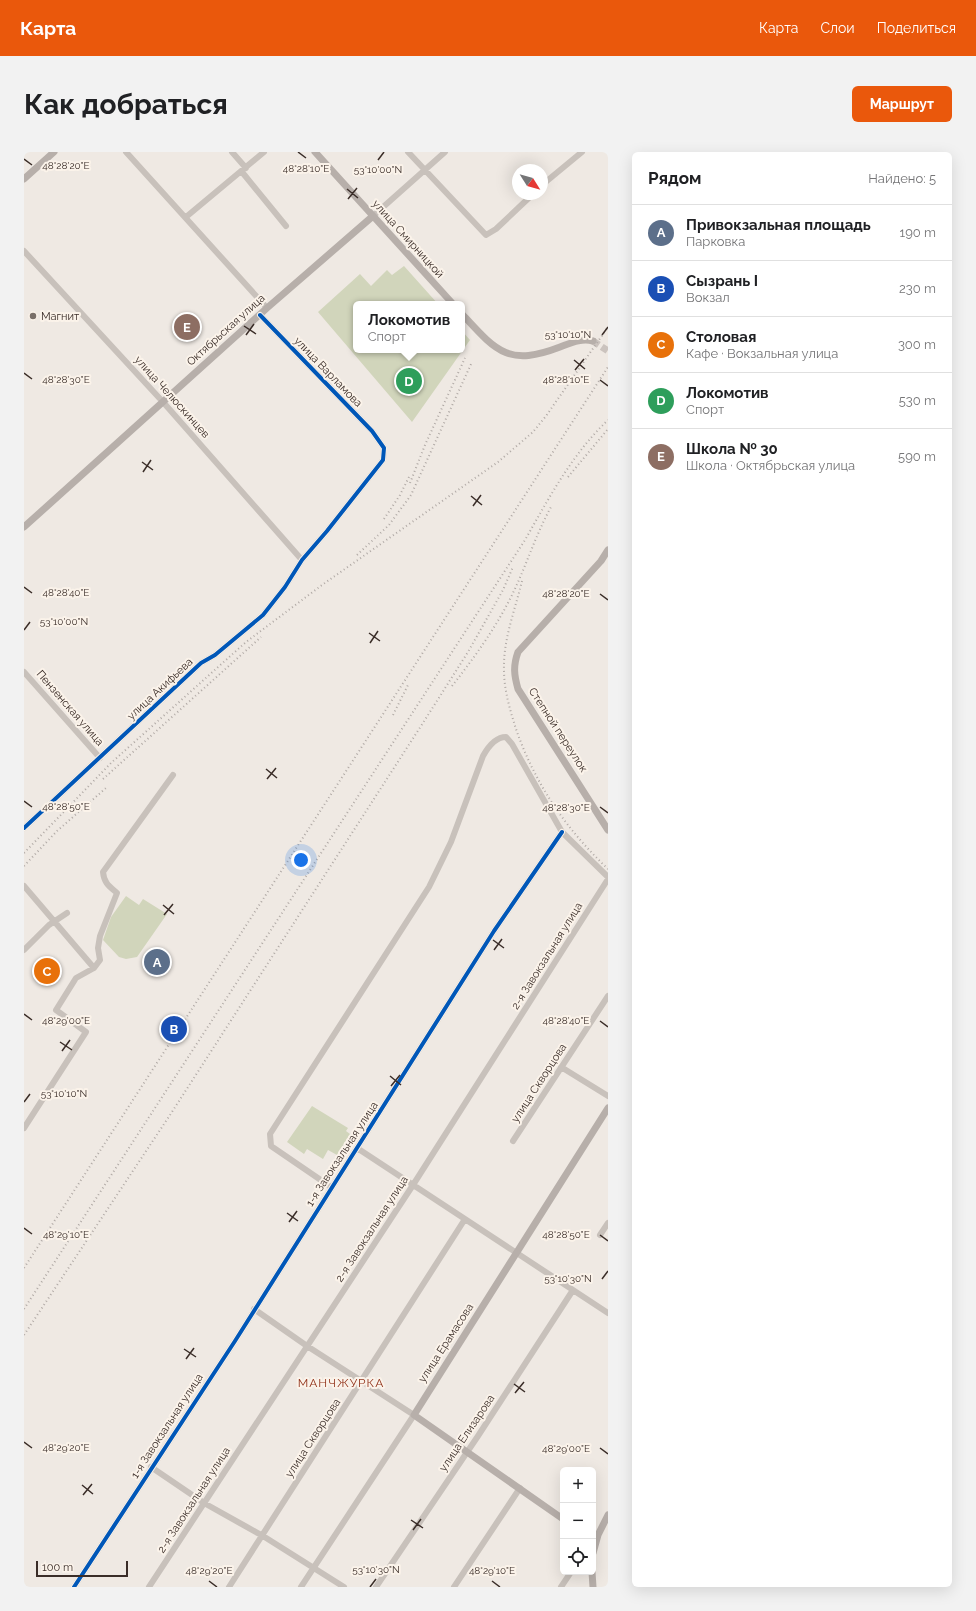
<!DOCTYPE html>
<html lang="ru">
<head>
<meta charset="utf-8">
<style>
	:root { --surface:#fff; --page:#f2f2f2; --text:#202124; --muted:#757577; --line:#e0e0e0; --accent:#ea580c }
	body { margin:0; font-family:Raleway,sans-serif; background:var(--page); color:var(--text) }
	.controls { position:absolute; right:12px; bottom:12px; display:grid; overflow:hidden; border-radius:6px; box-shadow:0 4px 16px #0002 }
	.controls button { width:36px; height:36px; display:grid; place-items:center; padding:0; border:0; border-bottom:1px solid var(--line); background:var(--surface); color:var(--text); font:20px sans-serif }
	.compass { position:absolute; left:488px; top:12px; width:36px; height:36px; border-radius:50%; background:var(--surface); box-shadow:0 4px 16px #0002; rotate:127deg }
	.scale { position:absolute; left:12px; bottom:10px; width:92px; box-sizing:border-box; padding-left:4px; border:2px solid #3a2d28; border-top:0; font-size:11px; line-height:14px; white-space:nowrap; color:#3a2d28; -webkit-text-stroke:3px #fbf3ea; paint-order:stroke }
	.you { position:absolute; left:277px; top:708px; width:14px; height:14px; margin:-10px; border:3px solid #fff; border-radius:50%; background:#1a73e8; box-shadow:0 0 0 6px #1a73e833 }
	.badge { display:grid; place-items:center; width:26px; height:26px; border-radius:50%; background:var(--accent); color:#fff; font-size:13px; font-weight:700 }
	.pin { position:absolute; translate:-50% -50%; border:2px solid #fff; box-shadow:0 1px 4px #0006 }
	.popup { position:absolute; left:329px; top:149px; width:112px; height:52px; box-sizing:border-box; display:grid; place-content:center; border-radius:6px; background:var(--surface); filter:drop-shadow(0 1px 3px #0005); font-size:13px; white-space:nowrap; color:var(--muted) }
	.popup b { font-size:15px; color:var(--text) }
	.popup::after { content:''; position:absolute; left:50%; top:100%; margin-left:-8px; border:8px solid transparent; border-top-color:var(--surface) }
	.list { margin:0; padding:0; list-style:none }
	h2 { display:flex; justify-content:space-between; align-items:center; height:52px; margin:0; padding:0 16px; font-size:17px }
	h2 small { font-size:13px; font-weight:400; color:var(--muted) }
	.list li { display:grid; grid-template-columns:26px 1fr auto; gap:12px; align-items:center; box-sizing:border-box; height:56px; padding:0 16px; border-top:1px solid var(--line) }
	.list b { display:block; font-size:15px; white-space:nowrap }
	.list p { margin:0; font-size:13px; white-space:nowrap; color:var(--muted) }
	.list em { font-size:13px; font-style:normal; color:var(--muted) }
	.icon { flex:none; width:22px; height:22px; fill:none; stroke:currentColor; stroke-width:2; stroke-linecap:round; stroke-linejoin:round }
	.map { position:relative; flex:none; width:584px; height:1435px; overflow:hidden; border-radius:6px }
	header { display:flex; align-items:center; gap:24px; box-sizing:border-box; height:56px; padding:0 20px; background:var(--accent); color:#fff }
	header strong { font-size:19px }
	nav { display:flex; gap:22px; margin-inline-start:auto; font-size:14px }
	.intro { display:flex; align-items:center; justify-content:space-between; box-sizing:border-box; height:96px; padding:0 24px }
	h1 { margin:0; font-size:28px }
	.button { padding:10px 18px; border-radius:6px; background:var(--accent); color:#fff; font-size:14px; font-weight:700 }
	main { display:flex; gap:24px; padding:0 24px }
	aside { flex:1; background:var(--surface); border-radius:6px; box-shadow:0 4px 16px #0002 }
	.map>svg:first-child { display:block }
	.green { fill:#d1d5bb }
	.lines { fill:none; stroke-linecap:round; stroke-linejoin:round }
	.major-tunnel { stroke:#cbc3be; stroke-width:7; stroke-dasharray:7 3.5; stroke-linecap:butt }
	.minor { stroke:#c8c1bb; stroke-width:6 }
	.major { stroke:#b7afaa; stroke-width:7 }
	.rail { stroke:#b0a9a5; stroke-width:2; stroke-dasharray:1 3; stroke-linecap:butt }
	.cycleway-casing { stroke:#fbf3ea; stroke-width:6 }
	.cycleway { stroke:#0057b8; stroke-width:4 }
	.ticks { fill:none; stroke:#3a2d28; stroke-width:1.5 }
	.poi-dot { fill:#796f69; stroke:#fbf3ea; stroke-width:1.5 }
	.labels { text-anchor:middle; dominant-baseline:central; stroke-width:4; stroke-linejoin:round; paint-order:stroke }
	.street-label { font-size:11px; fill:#3a2d28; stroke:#fbf3ea }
	.poi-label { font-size:11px; fill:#3a2d28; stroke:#fbf3ea; text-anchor:start }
	.neighbourhood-label { font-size:12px; letter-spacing:1px; fill:#913219; stroke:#fbf3ea }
	.ticks-label { font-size:10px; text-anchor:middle; fill:#3a2d28; stroke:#fbf3ea; stroke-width:4; stroke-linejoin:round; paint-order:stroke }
</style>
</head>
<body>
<header>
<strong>Карта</strong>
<nav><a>Карта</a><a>Слои</a><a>Поделиться</a></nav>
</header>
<div class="intro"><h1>Как добраться</h1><a class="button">Маршрут</a></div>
<main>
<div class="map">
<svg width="584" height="1435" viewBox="0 0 584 1435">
	<rect width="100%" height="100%" fill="#efe9e3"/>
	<path class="green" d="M380 114 414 152H332V198H438V179L446 188 388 270 294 160 336 122 347 134 363 118 368 123Z
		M102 744 115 753 119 747 143 762 113 805 102 807 95 805 79 788 87 765Z
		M288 954 324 976 322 979 326 982 313 1003 304 998 299 1007 283 997 280 1002 263 990Z"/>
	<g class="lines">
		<path class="major-tunnel" d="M569 189 584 199"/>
		<path class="minor" d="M102 0 243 156
			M208 0 222 16
			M384 0 462 83 472 77 509 42
			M218 20 262 74
			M518 33 558 0
			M349 64 421 0
			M162 65 240 0
			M0 99 139 250 278 408
			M0 520 76 606
			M0 676 177 511 191 503 239 463 261 435 278 408 303 379 359 308 360 296 348 279 236 163
			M0 734 70 816
			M0 798 25 773 43 761
			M537 915 584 944
			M0 976 62 880 32 858 52 826 70 816 76 808 74 796 76 784 93 741C85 734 80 731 79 720L149 623
			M489 989 584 844
			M333 996 584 1161
			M307 1035 247 994 246 982 405 735 427 690 459 604C464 595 471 585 482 585L488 592 538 680 584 725
			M576 1083 584 1071
			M230 1157 283 1194 390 1263 277 1435
			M127 1315 180 1351 239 1384 320 1435
			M50 1435 211 1189 470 779 538 680
			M125 1435 389 1033 584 727
			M205 1435 441 1067
			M352 1435 454 1284 549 1138
			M430 1435 496 1336
			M537 1435 547 1420"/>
		<path class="major" d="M291 0 429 152
			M0 27 30 0
			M438 162C472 199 484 215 536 195 547 191 557 186 569 189
			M0 375 243 156 349 64
			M584 398 577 409 494 500C489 514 490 523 494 537L584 678
			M539 1367 390 1263 584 956
			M569 1401 574 1383 584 1363
			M568 1420 569 1435"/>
		<path class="rail" d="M544 325 584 277
			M386 331 401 293 441 206
			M360 367 376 343 386 323
			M333 403 365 373 387 343 448 210
			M498 429C491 458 479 488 480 518 480 538 486 558 492 577 511 632 542 677 584 717
			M428 534C450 506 471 477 487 445 502 415 511 384 527 355
			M369 563 384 533
			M79 627 237 485
			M0 701 87 611 222 490 298 433 474 310 509 280 522 264 584 175
			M0 714 33 679 82 636
			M0 1116 584 215
			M0 1157 501 388C525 346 548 302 584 268
			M0 1183 146 963 397 574 444 500 479 438 489 415"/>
		<defs>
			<path id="cycleway" d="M0 676 177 511 191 503 239 463 261 435 278 408 303 379 359 308 360 296 348 279 236 163
				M50 1435 211 1189 470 779 538 680"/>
		</defs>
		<use href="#cycleway" class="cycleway-casing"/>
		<use href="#cycleway" class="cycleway"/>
	</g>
	<path class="ticks" d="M274 0 282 6M0 7 8 13M354 8 360 0M323 37 334 46M324 47 333 36M220 174 232 182M222 183 230 172M578 183 584 175M550 208 561 217M551 218 560 207M0 221 8 227M576 228 584 234M118 310 129 318M119 320 127 308M447 344 458 353M449 354 457 343M0 435 8 441M576 442 584 448M0 478 6 470M345 481 356 489M346 491 354 479M242 617 253 626M243 627 252 616M0 649 8 655M576 655 584 661M139 753 150 762M140 763 149 752M469 788 480 796M470 798 478 787M0 862 8 868M576 869 584 875M36 890 48 898M38 899 46 888M366 924 377 933M367 934 376 923M0 950 6 942M263 1061 274 1069M265 1070 273 1059M0 1076 8 1082M576 1083 584 1089M578 1127 584 1119M160 1197 172 1205M162 1207 170 1196M490 1232 501 1240M491 1241 500 1230M0 1290 8 1296M576 1296 584 1302M58 1333 69 1342M59 1343 68 1332M387 1368 399 1376M389 1378 397 1367M185 1429 193 1435M468 1429 476 1435M346 1435 352 1427"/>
	<circle class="poi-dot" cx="9" cy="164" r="4"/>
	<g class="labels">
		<g class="street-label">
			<text transform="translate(384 87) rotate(48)">улица Смирницкой</text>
			<text transform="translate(202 178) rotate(-42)">Октябрьская улица</text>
			<text transform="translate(304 220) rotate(46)">улица Варламова</text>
			<text transform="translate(148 245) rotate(48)">улица Челюскинцев</text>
			<text transform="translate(136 537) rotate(-43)">улица Акифьева</text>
			<text transform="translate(46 556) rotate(49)">Пензенская улица</text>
			<text transform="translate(534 578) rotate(57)">Степной переулок</text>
			<text transform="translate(523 804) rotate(-58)">2-я Завокзальная улица</text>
			<text transform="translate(515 931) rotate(-57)">улица Скворцова</text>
			<text transform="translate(318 1002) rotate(-57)">1-я Завокзальная улица</text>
			<text transform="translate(348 1077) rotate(-57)">2-я Завокзальная улица</text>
			<text transform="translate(422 1191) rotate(-57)">улица Ерамасова</text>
			<text transform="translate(143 1274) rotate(-57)">1-я Завокзальная улица</text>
			<text transform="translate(443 1281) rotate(-56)">улица Елизарова</text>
			<text transform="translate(289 1286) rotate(-57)">улица Скворцова</text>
			<text transform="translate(170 1348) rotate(-57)">2-я Завокзальная улица</text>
		</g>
		<g class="poi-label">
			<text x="17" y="164">Магнит</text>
		</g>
		<g class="neighbourhood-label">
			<text x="317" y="1231">МАНЧЖУРКА</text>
		</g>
	</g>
	<g class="ticks-label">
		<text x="42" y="17">48°28'20"E</text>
		<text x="282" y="20">48°28'10"E</text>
		<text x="354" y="21">53°10'00"N</text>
		<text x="544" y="186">53°10'10"N</text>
		<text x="42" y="231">48°28'30"E</text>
		<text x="542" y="231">48°28'10"E</text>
		<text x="42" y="444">48°28'40"E</text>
		<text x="542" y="445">48°28'20"E</text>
		<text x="40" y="473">53°10'00"N</text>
		<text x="42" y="658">48°28'50"E</text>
		<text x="542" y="659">48°28'30"E</text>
		<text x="42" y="872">48°29'00"E</text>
		<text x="542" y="872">48°28'40"E</text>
		<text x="40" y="945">53°10'10"N</text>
		<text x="42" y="1086">48°29'10"E</text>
		<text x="542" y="1086">48°28'50"E</text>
		<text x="544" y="1130">53°10'30"N</text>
		<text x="42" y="1299">48°29'20"E</text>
		<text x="542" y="1300">48°29'00"E</text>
		<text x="352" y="1421">53°10'30"N</text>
		<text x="185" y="1422">48°29'20"E</text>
		<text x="468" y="1422">48°29'10"E</text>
	</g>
</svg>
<div class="controls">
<button>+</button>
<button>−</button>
<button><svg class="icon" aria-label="locate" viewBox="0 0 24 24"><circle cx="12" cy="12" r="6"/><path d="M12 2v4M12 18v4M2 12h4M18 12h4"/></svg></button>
</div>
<svg class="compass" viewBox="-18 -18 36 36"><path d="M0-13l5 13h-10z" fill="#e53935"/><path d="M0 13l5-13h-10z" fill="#757577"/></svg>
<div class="scale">100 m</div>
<div class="you"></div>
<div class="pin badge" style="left:133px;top:810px;background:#5c6f8a">A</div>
<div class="pin badge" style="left:150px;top:877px;background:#1a4fb4">B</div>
<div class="pin badge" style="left:23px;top:819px;background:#e8710a">C</div>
<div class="pin badge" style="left:385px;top:229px;background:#2e9e5b">D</div>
<div class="popup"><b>Локомотив</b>Спорт</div>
<div class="pin badge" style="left:163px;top:175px;background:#8d6e63">E</div>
</div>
<aside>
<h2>Рядом<small>Найдено: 5</small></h2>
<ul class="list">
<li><span class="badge" style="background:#5c6f8a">A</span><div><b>Привокзальная площадь</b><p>Парковка</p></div><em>190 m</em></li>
<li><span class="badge" style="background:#1a4fb4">B</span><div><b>Сызрань I</b><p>Вокзал</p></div><em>230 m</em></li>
<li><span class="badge" style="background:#e8710a">C</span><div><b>Столовая</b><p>Кафе · Вокзальная улица</p></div><em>300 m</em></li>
<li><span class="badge" style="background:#2e9e5b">D</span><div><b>Локомотив</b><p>Спорт</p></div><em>530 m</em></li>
<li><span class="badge" style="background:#8d6e63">E</span><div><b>Школа № 30</b><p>Школа · Октябрьская улица</p></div><em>590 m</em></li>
</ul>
</aside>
</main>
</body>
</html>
